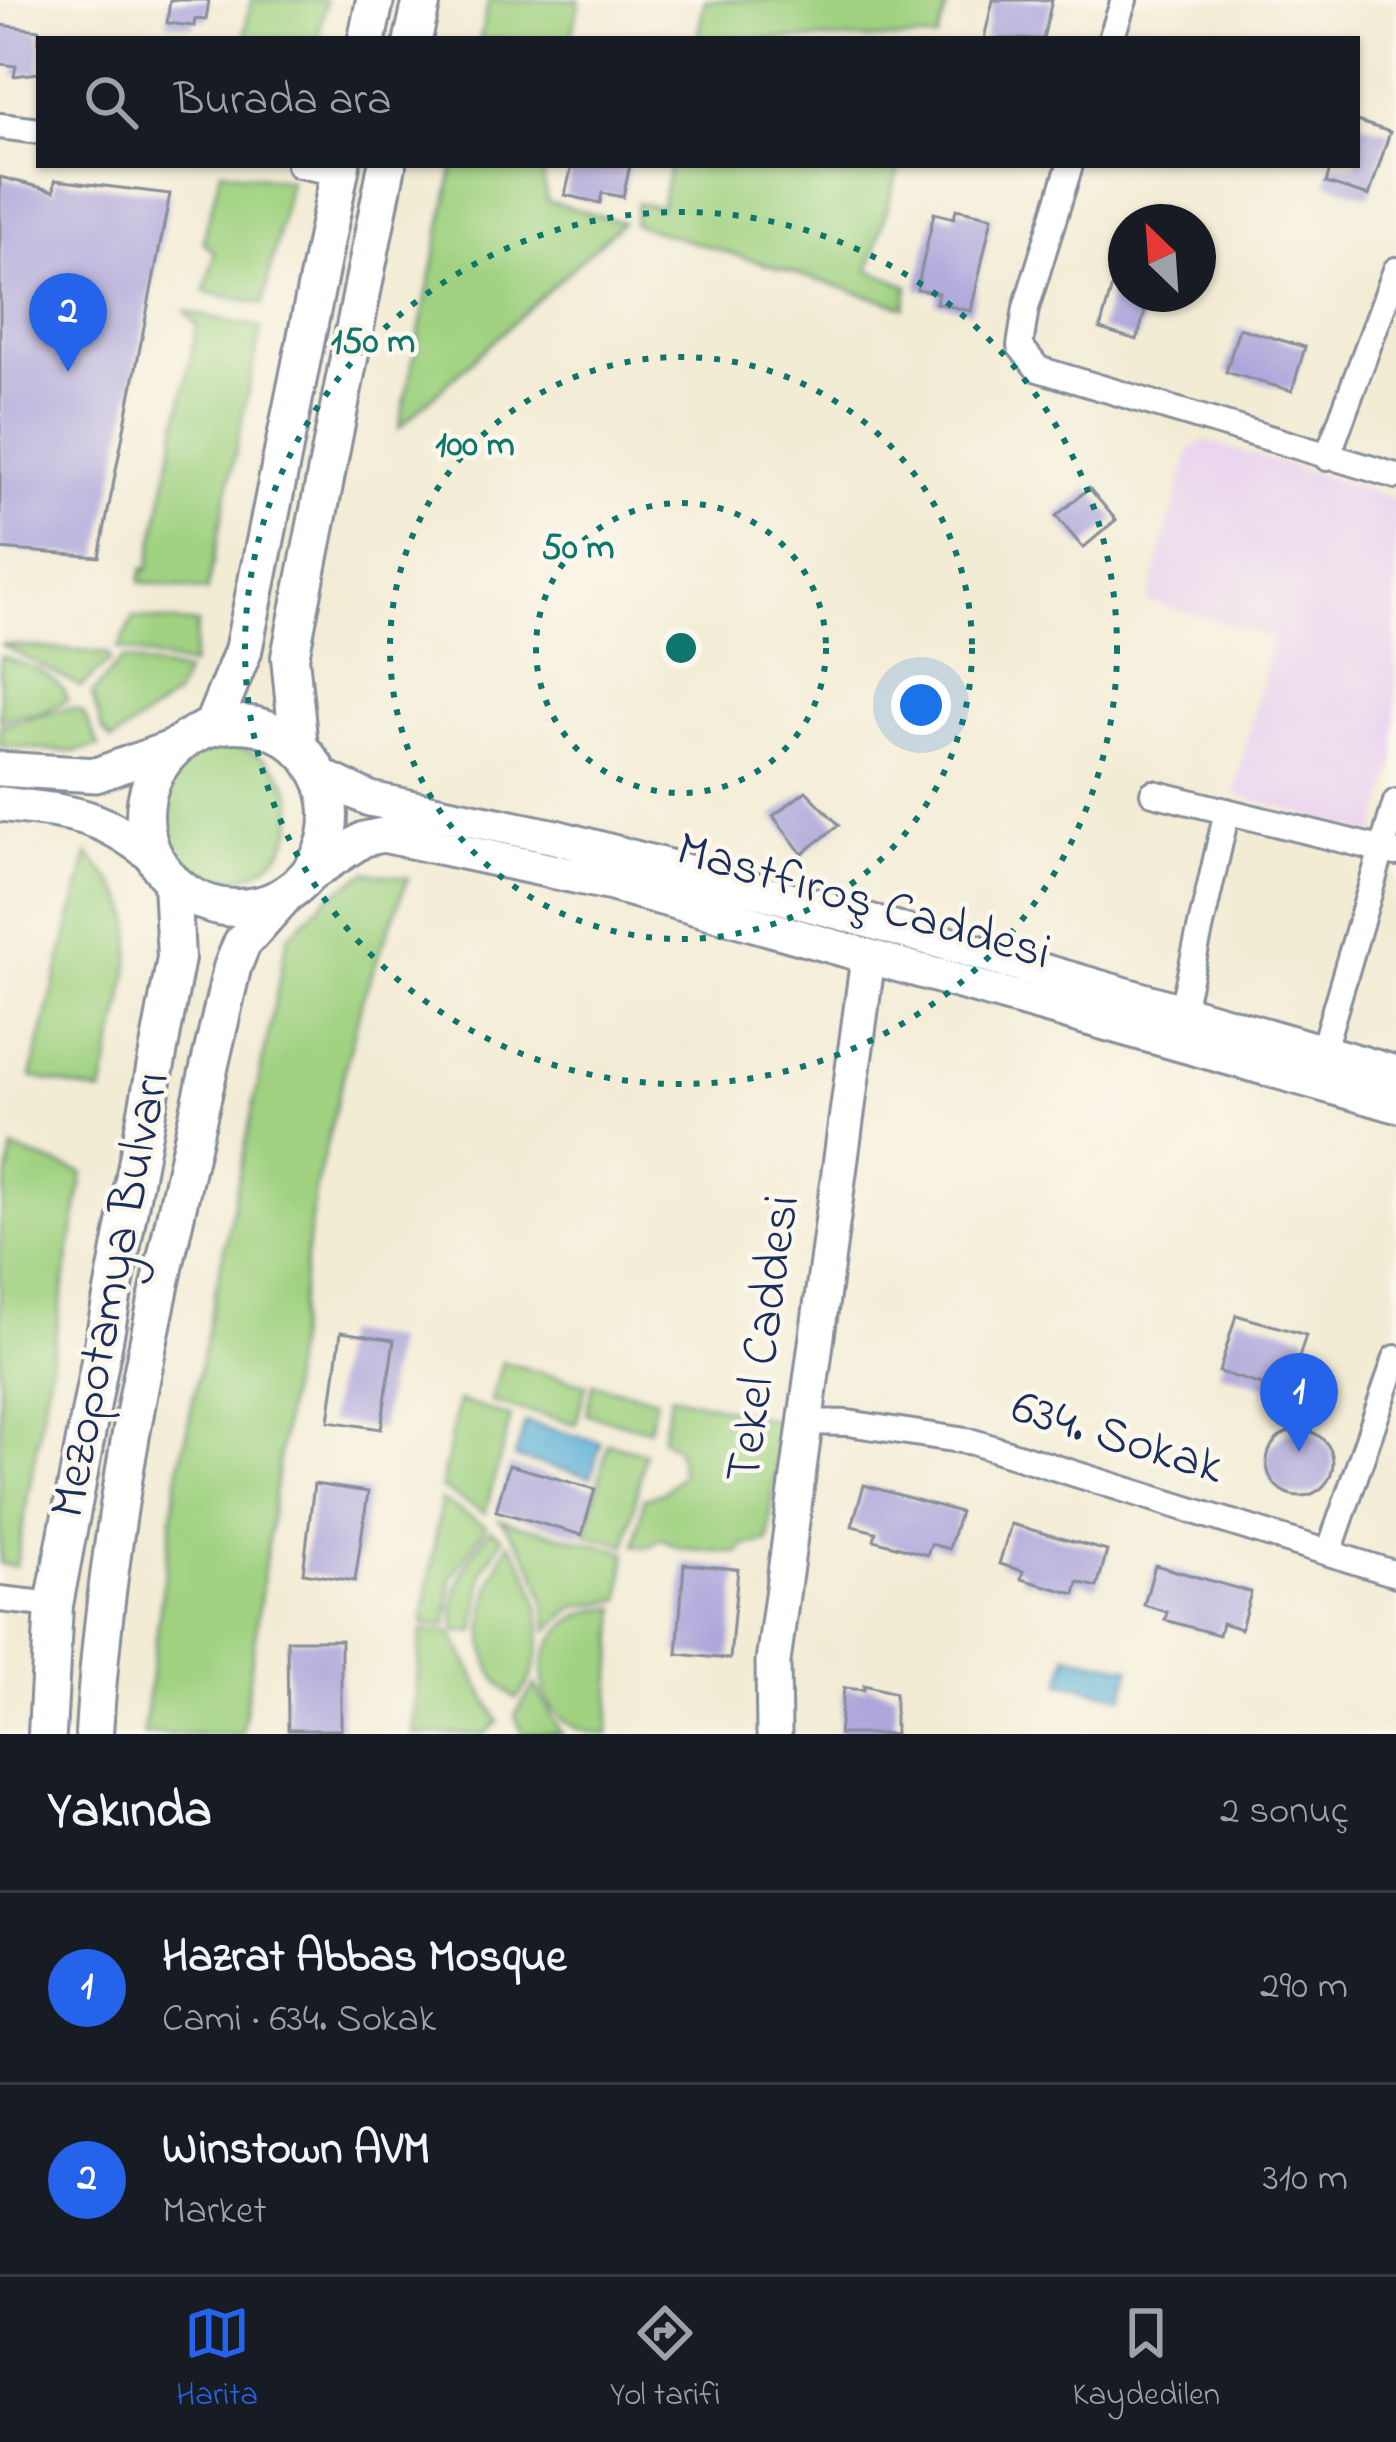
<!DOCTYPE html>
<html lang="tr">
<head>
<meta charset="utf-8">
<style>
	:root { --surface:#171b24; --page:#20242c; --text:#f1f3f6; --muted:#9ea1a6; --line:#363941; --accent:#2563eb }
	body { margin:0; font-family:"Indie Flower",sans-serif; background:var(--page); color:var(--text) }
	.compass { position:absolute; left:1108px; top:204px; width:108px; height:108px; border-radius:50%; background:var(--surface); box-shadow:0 3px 9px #0004; rotate:335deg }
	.you { position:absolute; left:921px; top:705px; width:42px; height:42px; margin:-30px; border:9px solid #fff; border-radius:50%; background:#1a73e8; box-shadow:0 0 0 18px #1a73e833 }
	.badge { display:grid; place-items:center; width:78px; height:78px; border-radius:50%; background:var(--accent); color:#fff; font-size:39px; font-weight:700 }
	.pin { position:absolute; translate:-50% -99px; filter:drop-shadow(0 3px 6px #0008) }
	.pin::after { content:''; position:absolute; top:63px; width:42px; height:36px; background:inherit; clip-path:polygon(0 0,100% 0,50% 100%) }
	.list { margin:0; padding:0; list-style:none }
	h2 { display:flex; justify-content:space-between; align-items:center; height:156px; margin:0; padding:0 48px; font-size:51px }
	h2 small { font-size:39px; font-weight:400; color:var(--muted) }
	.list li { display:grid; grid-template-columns:78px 1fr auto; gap:36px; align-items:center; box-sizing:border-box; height:192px; padding:0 48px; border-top:3px solid var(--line) }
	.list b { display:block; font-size:45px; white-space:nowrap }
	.list p { margin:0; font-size:39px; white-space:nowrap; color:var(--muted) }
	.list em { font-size:39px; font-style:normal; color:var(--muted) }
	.icon { flex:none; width:66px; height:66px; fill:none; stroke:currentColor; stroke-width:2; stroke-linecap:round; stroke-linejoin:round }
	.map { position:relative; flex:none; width:1396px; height:1734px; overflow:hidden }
	.search { position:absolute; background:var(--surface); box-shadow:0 3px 9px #0004; left:36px; right:36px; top:36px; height:132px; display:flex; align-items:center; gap:30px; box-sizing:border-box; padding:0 42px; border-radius:0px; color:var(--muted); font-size:45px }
	.sheet { height:540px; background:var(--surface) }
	nav { display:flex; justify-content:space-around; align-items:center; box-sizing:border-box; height:168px; border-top:3px solid var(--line); background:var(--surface); font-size:33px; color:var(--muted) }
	nav a { display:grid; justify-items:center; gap:6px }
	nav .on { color:var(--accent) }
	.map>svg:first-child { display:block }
	.built { fill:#e8d2ee }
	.green { fill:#a0d281; stroke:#5e8070; stroke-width:3 }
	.water { fill:#5bb1d7; stroke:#3b709a; stroke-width:3 }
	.building { fill:#ada6da }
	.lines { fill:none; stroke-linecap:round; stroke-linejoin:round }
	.street-casing { stroke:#878e9a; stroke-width:30 }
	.secondary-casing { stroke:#878e9a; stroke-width:39 }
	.primary-casing { stroke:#878e9a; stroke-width:42 }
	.street { stroke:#fff; stroke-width:24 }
	.secondary { stroke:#fff; stroke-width:33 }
	.primary { stroke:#fff; stroke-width:36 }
	.ring { fill:none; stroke:#0f766e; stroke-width:6; stroke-dasharray:6 12 }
	.labels { text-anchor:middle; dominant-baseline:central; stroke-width:9; stroke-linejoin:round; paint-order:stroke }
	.street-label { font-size:51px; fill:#1b2f5e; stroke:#fbf7ec }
	.centre { fill:#0f766e; stroke:#fbf7ec; stroke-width:6 }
	.ring-label { font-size:36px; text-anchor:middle; font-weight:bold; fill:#0f766e; stroke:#fbf7ec; stroke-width:9; stroke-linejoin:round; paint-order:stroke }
</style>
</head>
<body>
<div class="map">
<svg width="1396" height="1734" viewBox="0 0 1396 1734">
	<rect width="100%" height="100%" fill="#fbf7ec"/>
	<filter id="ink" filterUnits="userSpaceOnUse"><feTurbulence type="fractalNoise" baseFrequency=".00833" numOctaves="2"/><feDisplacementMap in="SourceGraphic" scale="24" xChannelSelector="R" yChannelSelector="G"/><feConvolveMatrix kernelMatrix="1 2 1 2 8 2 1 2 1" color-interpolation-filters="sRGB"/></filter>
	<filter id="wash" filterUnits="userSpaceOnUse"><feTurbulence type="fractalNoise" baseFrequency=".004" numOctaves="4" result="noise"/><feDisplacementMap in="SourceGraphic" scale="48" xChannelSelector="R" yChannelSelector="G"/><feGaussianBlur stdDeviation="2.7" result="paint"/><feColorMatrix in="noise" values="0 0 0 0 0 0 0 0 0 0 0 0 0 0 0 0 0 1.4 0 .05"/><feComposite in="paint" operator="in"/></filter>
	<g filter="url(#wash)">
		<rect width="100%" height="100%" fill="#f3ecd5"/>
		<path class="built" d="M1204 440 1396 499V758L1375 835 1234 794 1272 638 1148 601 1190 450Z"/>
		<path class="green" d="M251 0H326L318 39H244Z
			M489 0H580L571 39H480Z
			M705 0H949L937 39H697Z
			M454 165H541L547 201 622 222 399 428Z
			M670 165H900L869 270 908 286 905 307 634 224 637 203 661 207Z
			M221 170 290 181 263 304 205 292 215 253 203 241Z
			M186 312 261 328 207 591 140 582 143 568 148 570 197 326Z
			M134 617 198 624 191 666 118 649Z
			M0 644 108 654 110 661 81 687Z
			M0 656C23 664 62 675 67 700L47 711 0 719Z
			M122 659 185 673 175 696 112 741 102 730 92 694Z
			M71 708 83 712 99 746 73 752 0 746V725Z
			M163 813a65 65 0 1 1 130 0a65 65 0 1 1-130 0Z
			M88 854C103 872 126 892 130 916 137 963 111 1045 102 1093L31 1077Z
			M367 872 408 878 362 1000 315 1191 242 1734H143L178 1474 288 937 328 897Z
			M13 1149 83 1173 16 1566 0 1564V1219Z
			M502 1362 586 1384 576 1424 491 1402Z
			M593 1384 656 1398 649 1429 586 1414Z
			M671 1395 781 1422 768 1542 742 1546 740 1553 680 1548 662 1539 647 1547 635 1545 644 1498 663 1493 682 1474 677 1449 662 1438Z
			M458 1401 511 1417 485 1513 441 1488Z
			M608 1443 645 1453 626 1545 586 1534Z
			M441 1500 486 1526 451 1578 447 1626 423 1625Z
			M500 1520 626 1552 621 1600 576 1607 548 1630C546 1584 530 1554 500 1520Z
			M491 1529 503 1538 483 1570 475 1632 456 1631C447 1592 468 1557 491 1529Z
			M509 1543C543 1582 555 1658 516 1699 465 1663 484 1588 509 1543Z
			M617 1608 608 1734C515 1734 525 1607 617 1608Z
			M421 1631 452 1633 498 1722 485 1734H413Z
			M535 1685 562 1734H523L515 1715Z"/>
		<path class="water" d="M525 1422 601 1442 591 1477 515 1458Z
			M1067 1655 1130 1668 1124 1696 1061 1683Z"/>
		<g id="blocks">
			<path class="building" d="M170 0H209L206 20 195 19 194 26 167 23Z
				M993 0H1052L1043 39H984Z
				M0 25 39 30V73L14 76 16 66 0 64Z
				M1357 121 1390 132 1369 196 1326 183 1331 165H1357Z
				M572 165H630L623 197 602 193 600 203 565 195Z
				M0 177 54 191 55 180 170 194 99 557 0 549Z
				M956 209 992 217 971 311 936 303 938 293 917 289 934 213 954 218Z
				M1121 254H1126V294H1150L1137 340 1100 329Z
				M1239 328 1305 347 1292 391 1226 372Z
				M1089 488 1116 520 1083 548 1056 516Z
				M806 791 839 825 802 854 773 816Z
				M1236 1315 1306 1335 1288 1393 1219 1372Z
				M341 1332 394 1340 381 1429 329 1421Z
				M1267 1463a33 33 0 1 1 66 0a33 33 0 1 1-66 0Z
				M509 1465 595 1489 582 1535 496 1511Z
				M314 1484 368 1492 355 1581 303 1573Z
				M864 1485 960 1512 949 1549 931 1544 927 1555 874 1540 876 1532 852 1526Z
				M1011 1524 1107 1551 1097 1587 1078 1582 1075 1594 1021 1579 1023 1571 999 1564Z
				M684 1564 738 1569 730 1659 677 1654Z
				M1155 1565 1251 1592 1241 1629 1222 1623 1219 1635 1165 1620 1167 1612 1144 1605Z
				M287 1640H341V1730H288Z
				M864 1685 895 1693V1734H839L844 1688 864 1690Z"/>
		</g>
	</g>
	<g filter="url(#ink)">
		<use href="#blocks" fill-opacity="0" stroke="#878e9a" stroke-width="3"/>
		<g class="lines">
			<defs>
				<path id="street" d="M1111 39 1124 0
					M0 126 39 131
					M299 165 340 173
					M1070 165 1026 308 1020 346 1038 369 1396 476
					M1327 458 1396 270
					M1153 793 1396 853
					M1181 1014 1227 811
					M1322 1053 1396 802
					M805 1422 848 1423 973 1442 1396 1574
					M1329 1552 1396 1358
					M0 1599 54 1605"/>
				<path id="secondary" d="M0 769 96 775 176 746
					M321 776 370 799 556 837 842 913 1396 1073
					M0 804C69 812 98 812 154 857
					M308 876 364 839 383 835 612 884 1396 1105
					M774 1734 773 1662 868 958"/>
				<path id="primary" d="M367 39 375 0
					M413 39 422 0
					M145 816a92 92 0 1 1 184 0a92 92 0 1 1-184 0Z
					M212 727 243 651 341 165
					M299 748 290 657 387 165
					M47 1734 54 1605 176 958 172 882
					M94 1734C109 1475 175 1220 232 968L242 943 285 895"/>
			</defs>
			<use href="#street" class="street-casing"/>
			<use href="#secondary" class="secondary-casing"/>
			<use href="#primary" class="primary-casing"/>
			<use href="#street" class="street"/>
			<use href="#secondary" class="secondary"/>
			<use href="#primary" class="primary"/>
		</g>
	</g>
	<g class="ring">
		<circle cx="681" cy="648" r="145"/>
		<circle cx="681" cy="648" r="291"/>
		<circle cx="681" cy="648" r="436"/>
	</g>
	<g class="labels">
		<g class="street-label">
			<text transform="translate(863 903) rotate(16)">Mastfıroş Caddesi</text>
			<text transform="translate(112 1295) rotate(-79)">Mezopotamya Bulvarı</text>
			<text transform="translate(765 1339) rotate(-82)">Tekel Caddesi</text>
			<text transform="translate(1117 1439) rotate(17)">634. Sokak</text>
		</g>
	</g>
	<circle cx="681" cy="648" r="18" class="centre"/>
	<g class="ring-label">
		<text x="373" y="352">150 m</text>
		<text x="475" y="455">100 m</text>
		<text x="578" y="558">50 m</text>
	</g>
</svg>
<svg class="compass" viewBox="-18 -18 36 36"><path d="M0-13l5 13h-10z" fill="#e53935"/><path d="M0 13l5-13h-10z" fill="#9ea1a6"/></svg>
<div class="you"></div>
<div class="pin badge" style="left:1299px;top:1452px">1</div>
<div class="pin badge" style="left:68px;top:372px">2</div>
<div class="search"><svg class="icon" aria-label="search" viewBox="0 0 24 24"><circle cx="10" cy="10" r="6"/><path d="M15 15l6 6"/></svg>Burada ara</div>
</div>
<section class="sheet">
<h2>Yakında<small>2 sonuç</small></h2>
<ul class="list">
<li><span class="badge">1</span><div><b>Hazrat Abbas Mosque</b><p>Cami · 634. Sokak</p></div><em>290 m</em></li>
<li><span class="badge">2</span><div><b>Winstown AVM</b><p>Market</p></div><em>310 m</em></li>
</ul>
</section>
<nav>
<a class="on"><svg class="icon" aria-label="map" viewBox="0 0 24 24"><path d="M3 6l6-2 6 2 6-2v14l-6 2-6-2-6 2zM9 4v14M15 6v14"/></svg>Harita</a>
<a><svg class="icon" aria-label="directions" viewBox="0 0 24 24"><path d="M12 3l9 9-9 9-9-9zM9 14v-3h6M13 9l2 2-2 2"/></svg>Yol tarifi</a>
<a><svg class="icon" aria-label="saved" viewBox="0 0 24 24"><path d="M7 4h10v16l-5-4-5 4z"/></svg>Kaydedilen</a>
</nav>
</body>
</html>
